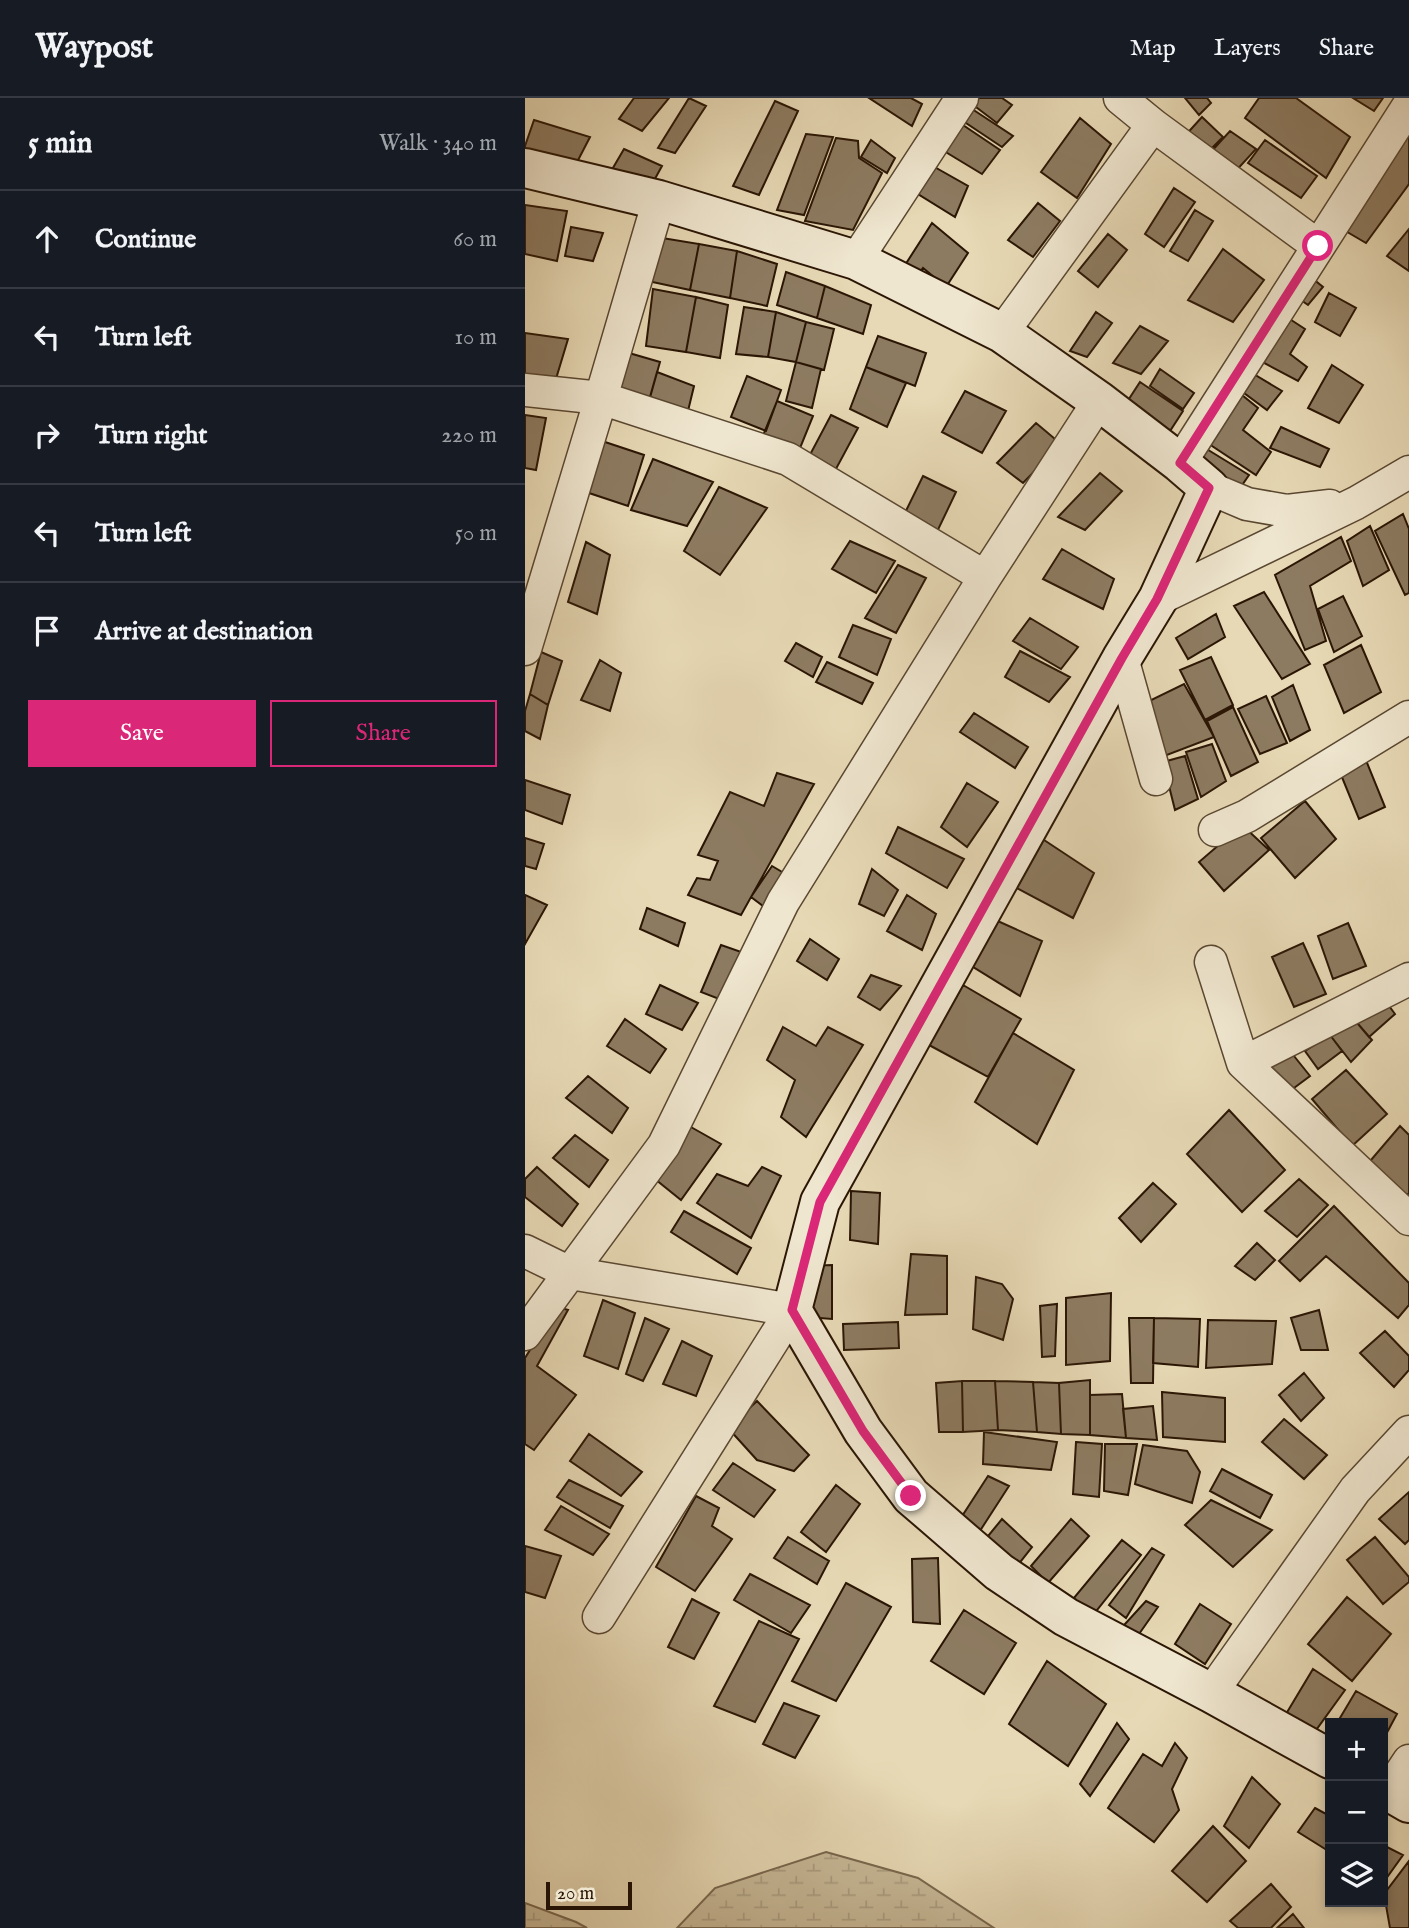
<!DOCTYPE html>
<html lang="en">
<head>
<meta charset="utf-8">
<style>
	:root { --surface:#171b24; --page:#20242c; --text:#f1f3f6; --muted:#9ea1a6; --line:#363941; --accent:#db2777 }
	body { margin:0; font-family:"IM FELL English",serif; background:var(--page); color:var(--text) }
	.controls { position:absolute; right:21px; bottom:21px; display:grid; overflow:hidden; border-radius:0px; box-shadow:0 4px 10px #0003 }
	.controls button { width:63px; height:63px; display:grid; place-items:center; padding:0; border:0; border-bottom:2px solid var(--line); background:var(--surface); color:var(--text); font:35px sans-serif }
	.scale { position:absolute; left:21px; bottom:18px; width:86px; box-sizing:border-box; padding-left:7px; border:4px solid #2b1605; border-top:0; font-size:19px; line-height:24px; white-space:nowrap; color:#2b1605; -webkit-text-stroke:5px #efe6cf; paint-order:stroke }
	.stop { position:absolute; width:21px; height:21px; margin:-16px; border:5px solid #db2777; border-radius:50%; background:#fff }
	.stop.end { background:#db2777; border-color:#fff; box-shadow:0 2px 7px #0008 }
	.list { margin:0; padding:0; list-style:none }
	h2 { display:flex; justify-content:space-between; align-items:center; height:91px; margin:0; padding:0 28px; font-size:30px }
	h2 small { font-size:23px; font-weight:400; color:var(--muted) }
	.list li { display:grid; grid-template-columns:46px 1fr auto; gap:21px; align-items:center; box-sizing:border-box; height:98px; padding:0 28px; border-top:2px solid var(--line) }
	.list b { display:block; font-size:26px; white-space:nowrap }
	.list em { font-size:23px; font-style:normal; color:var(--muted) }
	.actions { display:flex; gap:14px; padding:21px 28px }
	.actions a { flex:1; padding:16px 0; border:2px solid var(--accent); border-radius:0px; text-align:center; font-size:24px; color:var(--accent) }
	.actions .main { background:var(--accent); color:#fff }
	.icon { flex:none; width:38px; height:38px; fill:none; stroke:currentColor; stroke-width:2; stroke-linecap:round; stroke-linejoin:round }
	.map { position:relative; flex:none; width:884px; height:1830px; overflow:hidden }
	header { display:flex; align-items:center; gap:42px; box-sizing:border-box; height:98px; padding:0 35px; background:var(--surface); border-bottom:2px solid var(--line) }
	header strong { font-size:33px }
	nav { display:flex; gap:38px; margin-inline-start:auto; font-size:24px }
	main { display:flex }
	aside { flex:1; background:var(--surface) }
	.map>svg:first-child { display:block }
	.wetland { fill:url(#wetland-marsh); stroke:#79674e; stroke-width:2 }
	.building { fill:#8d7b61; stroke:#2b1605; stroke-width:2 }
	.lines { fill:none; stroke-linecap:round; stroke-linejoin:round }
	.minor-casing { stroke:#5a4731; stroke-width:35 }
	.secondary-casing { stroke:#2b1605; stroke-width:42 }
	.minor { stroke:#efe6cf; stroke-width:32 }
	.secondary { stroke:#efe6cf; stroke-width:38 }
	.route { stroke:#db2777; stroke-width:9 }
</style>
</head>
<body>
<header>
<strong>Waypost</strong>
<nav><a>Map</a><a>Layers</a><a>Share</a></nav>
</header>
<main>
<aside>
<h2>5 min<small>Walk · 340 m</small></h2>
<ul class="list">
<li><svg class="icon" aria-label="ahead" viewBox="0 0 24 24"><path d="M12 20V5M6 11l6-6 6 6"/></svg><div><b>Continue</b></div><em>60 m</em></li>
<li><svg class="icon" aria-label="left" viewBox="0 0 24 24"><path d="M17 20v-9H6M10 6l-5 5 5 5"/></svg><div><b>Turn left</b></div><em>10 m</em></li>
<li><svg class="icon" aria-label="right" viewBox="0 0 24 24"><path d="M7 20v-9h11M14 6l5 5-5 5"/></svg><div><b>Turn right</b></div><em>220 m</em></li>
<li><svg class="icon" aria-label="left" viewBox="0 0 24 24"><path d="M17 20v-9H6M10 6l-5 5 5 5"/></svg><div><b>Turn left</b></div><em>50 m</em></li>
<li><svg class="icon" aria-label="arrive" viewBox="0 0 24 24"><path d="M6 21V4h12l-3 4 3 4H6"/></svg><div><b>Arrive at destination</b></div></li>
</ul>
<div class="actions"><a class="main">Save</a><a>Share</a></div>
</aside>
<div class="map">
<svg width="884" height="1830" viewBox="0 0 884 1830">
	<defs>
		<pattern id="wetland-marsh" width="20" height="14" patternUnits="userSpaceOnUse" patternTransform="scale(1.75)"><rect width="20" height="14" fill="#c7b897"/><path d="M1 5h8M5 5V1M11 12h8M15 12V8" fill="none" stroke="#ab9d81"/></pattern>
	</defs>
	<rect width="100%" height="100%" fill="#e7d9b5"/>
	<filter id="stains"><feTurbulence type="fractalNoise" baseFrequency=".00286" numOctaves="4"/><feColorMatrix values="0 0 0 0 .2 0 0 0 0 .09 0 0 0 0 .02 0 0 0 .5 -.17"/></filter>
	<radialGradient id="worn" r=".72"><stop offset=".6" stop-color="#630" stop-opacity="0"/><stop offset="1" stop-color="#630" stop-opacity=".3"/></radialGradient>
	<path class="wetland" d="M301 1754 393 1780 469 1830H152L190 1790Z
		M0 1805 51 1824 62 1830H0Z"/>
	<path class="building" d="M109 0H144L117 33 94 21Z
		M164 0 181 8 150 55 133 50Z
		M344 0H386L397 6 387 28Z
		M439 0H477L487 7 472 25Z
		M660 0H682L686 5 674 17Z
		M734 0H771L825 39 801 80 720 20Z
		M828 0H858L849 13Z
		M250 3 273 13 234 97 208 88Z
		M441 7 488 38 477 49 432 19Z
		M677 19 698 39 679 58 658 40Z
		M555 20 586 46 552 100 516 74Z
		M9 22 65 39 50 68 0 57V48Z
		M432 23 475 52 457 76 414 50Z
		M705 33 731 51 709 75 684 56Z
		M873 33 884 40V86L841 145 812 128Z
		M281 36 308 39 279 117 252 112Z
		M311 40 333 43 334 60 357 75 328 132 280 123Z
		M346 42 370 60 362 75 336 59Z
		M740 42 792 78 776 100 723 65Z
		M99 51 137 68 126 88 85 75Z
		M406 67 443 88 430 119 393 96Z
		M649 90 670 104 639 149 620 136Z
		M513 105 535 123 508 159 483 142Z
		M0 107 42 113 32 163 0 156Z
		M670 112 688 123 663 163 645 153Z
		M407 125 443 155 421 189 398 170 388 183 373 178Z
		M46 129 78 135 68 163 40 158Z
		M884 131V173L862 158Z
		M583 136 602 152 573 189 553 173Z
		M125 138 174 146 165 192 118 182Z
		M174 146 212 153 205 200 165 192Z
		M698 151 739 182 708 224 663 202Z
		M212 153 252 166 242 208 205 200Z
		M261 174 300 188 292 220 252 207Z
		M782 176 798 189 783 207 766 195Z
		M300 188 346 207 338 236 292 220Z
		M128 191 171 199 161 254 121 248Z
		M804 195 831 210 815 238 790 224Z
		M171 199 203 207 195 260 161 254Z
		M219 209 251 214 243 259 211 256Z
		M251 214 281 224 271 264 243 259Z
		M571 214 587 225 562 259 545 253Z
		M757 216 780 231 765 256 782 269 773 283 730 260Z
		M281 224 309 231 299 272 271 264Z
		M615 228 643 243 616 276 588 265Z
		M0 235 43 241 30 284 0 279Z
		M353 238 401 255 390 288 341 269Z
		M104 255 135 264 124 303 93 295Z
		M271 264 296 271 287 310 261 303Z
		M807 267 838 287 814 325 783 310Z
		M341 269 381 285 362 329 325 311Z
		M635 271 669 295 658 311 625 288Z
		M132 274 169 288 163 313 125 299Z
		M727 275 757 293 742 312 715 292Z
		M222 278 256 292 241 333 206 319Z
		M615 284 658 313 645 333 602 304Z
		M440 293 481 313 457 355 417 334Z
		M712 293 733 310 718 332 746 354 731 377 681 344Z
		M252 303 288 318 271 360 235 345Z
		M0 317 21 320 11 372 0 370Z
		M306 317 333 330 305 382 279 368Z
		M511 325 536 346 498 385 472 365Z
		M756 329 804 351 795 369 745 350Z
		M74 342 119 357 103 408 58 393Z
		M680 350 724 377 711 396 664 370Z
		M128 361 188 384 162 428 106 412Z
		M575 375 597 393 560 432 533 419Z
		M398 378 431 394 410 438 377 421Z
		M194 389 242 410 195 477 159 453Z
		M878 416 884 431V495L880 497 850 433Z
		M845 428 864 472 838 488 822 443Z
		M816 439 826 463 785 488 801 543 780 552 750 477Z
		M325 443 370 463 351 495 307 471Z
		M61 444 85 457 72 516 43 504Z
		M537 451 589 481 578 511 518 481Z
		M373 467 401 480 371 535 340 520Z
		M739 494 785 566 757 581 709 508Z
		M818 498 837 538 809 554 793 511Z
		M691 516 700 539 663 561 651 540Z
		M505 520 553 549 536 571 488 543Z
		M328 527 366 541 352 577 314 559Z
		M271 545 297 559 288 579 260 563Z
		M836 547 856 594 819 615 799 567Z
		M495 553 545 579 524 604 480 579Z
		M16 554 37 563 23 607 5 596Z
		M686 559 708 607 680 622 655 572Z
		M75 562 96 575 85 613 56 602Z
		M302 564 348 585 337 606 291 584Z
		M659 586 689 639 634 660 618 606Z
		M768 587 785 632 765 643 747 599Z
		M5 596 23 607 15 641 0 633V613Z
		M741 598 762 645 735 656 713 611Z
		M708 609 733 664 706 678 682 623Z
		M449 615 503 649 490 670 435 634Z
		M687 646 701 683 676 699 661 654Z
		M836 650 860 709 834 721 812 667Z
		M660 658 673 701 650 712 638 664Z
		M252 675 289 686 216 817 163 797 172 780 185 782 193 763 173 757 205 694 239 708Z
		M0 682 45 697 37 726 0 712Z
		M442 685 473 704 442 749 416 729Z
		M780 703 811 741 770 780 736 740Z
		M717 727 744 752 699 793 674 764Z
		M373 729 439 761 422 790 361 755Z
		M513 738 569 775 548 820 484 786Z
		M0 740 19 746 11 771 0 768Z
		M247 768 269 781 246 814 226 799Z
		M347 771 373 792 359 818 334 806Z
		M0 797 22 807 0 846Z
		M382 797 411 816 397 852 362 833Z
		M122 810 160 825 153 848 115 831Z
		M466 820 517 843 495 898 445 867Z
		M823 825 841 868 808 881 793 838Z
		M285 841 314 861 302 882 272 863Z
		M778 845 801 896 769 909 747 859Z
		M196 847 225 857 207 906 176 894Z
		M346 877 376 888 355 912 333 899Z
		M135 887 173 905 157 932 121 916Z
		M438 887 496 921 463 979 404 947Z
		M856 897 870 916 844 939 827 919Z
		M827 919 847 942 826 964 805 937Z
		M100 921 141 951 125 975 82 948Z
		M258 929 291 948 303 929 338 947 281 1039 256 1019 270 982 242 962Z
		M488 935 549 972 512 1046 450 1004Z
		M805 937 817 953 793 971 780 953Z
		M765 953 785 978 761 996 741 972Z
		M821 972 862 1016 827 1048 787 1001Z
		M63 978 103 1010 87 1035 41 1000Z
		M704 1012 760 1072 717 1114 662 1056Z
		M157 1024 196 1046 156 1102 125 1077Z
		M875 1028 884 1037V1095L875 1104 840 1069Z
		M50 1037 83 1062 64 1089 28 1060Z
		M12 1069 53 1106 37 1128 0 1099V1081Z
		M237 1069 256 1078 226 1140 172 1105 192 1076 223 1088Z
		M774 1081 803 1107 772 1139 740 1113Z
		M628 1085 651 1106 616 1144 594 1120Z
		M326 1093 355 1095 353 1146 325 1142Z
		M809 1108 884 1185V1207L873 1220 801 1158 775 1183 754 1163Z
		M159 1113 226 1150 212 1176 146 1134Z
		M732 1145 750 1162 730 1182 710 1168Z
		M386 1156 422 1158V1216L380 1217Z
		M307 1167V1221L282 1219 280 1168Z
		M451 1179 477 1186 488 1201 478 1242 448 1231Z
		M586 1195 585 1263 541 1267V1200Z
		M78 1202 110 1215 93 1271 59 1258Z
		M532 1206 530 1258 517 1259 515 1208Z
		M32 1209 43 1212 12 1268 51 1297 9 1352 0 1346V1260Z
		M794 1212 803 1252H776L766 1220Z
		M120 1220 144 1231 118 1283 101 1276Z
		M604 1220H629L628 1285H606Z
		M629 1220 675 1221 673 1269 628 1265Z
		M683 1222 751 1223 747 1266 681 1270Z
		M373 1224 374 1250 319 1252 318 1226Z
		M860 1233 884 1258V1272L869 1289 835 1255Z
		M157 1243 187 1258 171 1298 138 1286Z
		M779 1275 799 1300 776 1323 754 1297Z
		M565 1282V1337L536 1336 534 1285Z
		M437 1283 438 1334H414L411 1285Z
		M437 1283H470L473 1332 438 1334Z
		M470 1283 508 1284 512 1334 473 1332Z
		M508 1284 534 1285 536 1336 512 1334Z
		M637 1294 700 1300V1344L638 1339Z
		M597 1296 601 1340 565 1337V1297Z
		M232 1303 284 1357 269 1373 232 1362 203 1330Z
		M628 1308 632 1342 601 1340 598 1311Z
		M759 1321 802 1357 779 1381 737 1344Z
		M459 1334 532 1344 526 1372 458 1366Z
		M64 1336 117 1374 96 1398 45 1363Z
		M551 1344 577 1346 574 1399 548 1396Z
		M580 1346H612L603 1397 579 1393Z
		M618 1347 662 1353 675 1374 667 1405 610 1386Z
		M208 1365 250 1392 229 1419 188 1392Z
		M697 1371 747 1397 735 1420 685 1393Z
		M463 1378 484 1388 451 1439 430 1429Z
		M44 1382 98 1408 85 1430 32 1399Z
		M311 1387 335 1406 301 1454 276 1434Z
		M884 1394V1442L880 1446 854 1421Z
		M171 1398 194 1410 187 1428 207 1441 170 1493 131 1469Z
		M686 1402 747 1432 708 1469 660 1427Z
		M36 1408 84 1436 68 1457 20 1432Z
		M477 1421 507 1449 489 1472 459 1443Z
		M546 1421 564 1438 523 1485 506 1468Z
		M263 1439 304 1463 292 1486 249 1460Z
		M850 1439 884 1479V1484L858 1506 822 1462Z
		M597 1442 616 1457 568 1517 548 1501Z
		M0 1448 36 1458 20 1500 0 1494Z
		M627 1450 639 1457 601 1520 584 1507Z
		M413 1460 415 1526 388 1524 387 1461Z
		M225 1476 285 1507 266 1535 209 1502Z
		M321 1485 366 1509 311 1603 267 1583Z
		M822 1499 866 1536 827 1583 783 1546Z
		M167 1501 194 1515 169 1561 143 1549Z
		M621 1503 633 1509 607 1546 590 1537Z
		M675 1506 706 1526 680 1566 650 1546Z
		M439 1512 491 1545 459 1596 406 1563Z
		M234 1523 274 1541 230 1624 189 1608Z
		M522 1563 581 1606 543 1668 484 1626Z
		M788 1571 820 1592 781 1646 755 1626Z
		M831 1593 872 1616 858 1642V1625H812Z
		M259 1605 294 1618 270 1660 238 1646Z
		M592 1625 604 1641 565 1698 555 1686Z
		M650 1645 662 1660 647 1691 654 1712 629 1744 583 1710 618 1656 637 1668Z
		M727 1679 755 1706 724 1750 699 1728Z
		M790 1710 805 1718V1754L773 1734Z
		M688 1728 721 1763 682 1804 647 1773Z
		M858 1747 878 1757 858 1785Z
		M884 1763V1830H865L859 1796Z
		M746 1786 766 1809 746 1830H713L705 1823Z
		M768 1816 779 1830H752Z"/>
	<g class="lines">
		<defs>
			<path id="minor" d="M595 0 628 27 793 148
				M331 162 437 0
				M477 235 628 27
				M0 292 76 300 263 361 460 479
				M655 365 884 7
				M684 390 722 406 762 413 805 408
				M633 501 831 405 884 374
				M0 551 76 300 134 102
				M597 560 631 681
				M690 732 722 718 884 619
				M686 864 718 965 884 1121
				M718 965 884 881
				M0 1153 45 1175 267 1212 74 1519
				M0 1236 139 1047 258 804 460 479 574 303
				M686 1595 830 1392 884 1334
				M864 1693 884 1663"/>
			<path id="secondary" d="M0 70 134 102 331 162 477 235 574 303 655 365 684 390 633 501 597 560 295 1104 267 1212 338 1333 386 1398 474 1474 541 1519 686 1595 805 1661
				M858 1690 884 1705"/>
		</defs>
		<use href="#minor" class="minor-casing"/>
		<use href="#secondary" class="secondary-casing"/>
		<use href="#minor" class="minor"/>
		<use href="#secondary" class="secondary"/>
	</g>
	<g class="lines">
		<path class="route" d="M386 1398 338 1333 267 1212 295 1104 597 560 632 501 684 390 655 365 793 148"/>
	</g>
	<rect width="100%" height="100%" filter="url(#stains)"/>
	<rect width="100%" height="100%" fill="url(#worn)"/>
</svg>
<div class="controls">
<button>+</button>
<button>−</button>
<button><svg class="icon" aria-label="layers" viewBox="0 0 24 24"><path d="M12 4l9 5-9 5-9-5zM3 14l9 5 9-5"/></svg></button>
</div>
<div class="scale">20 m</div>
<div class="stop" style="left:793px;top:148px"></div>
<div class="stop end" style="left:386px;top:1398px"></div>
</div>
</main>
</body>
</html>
